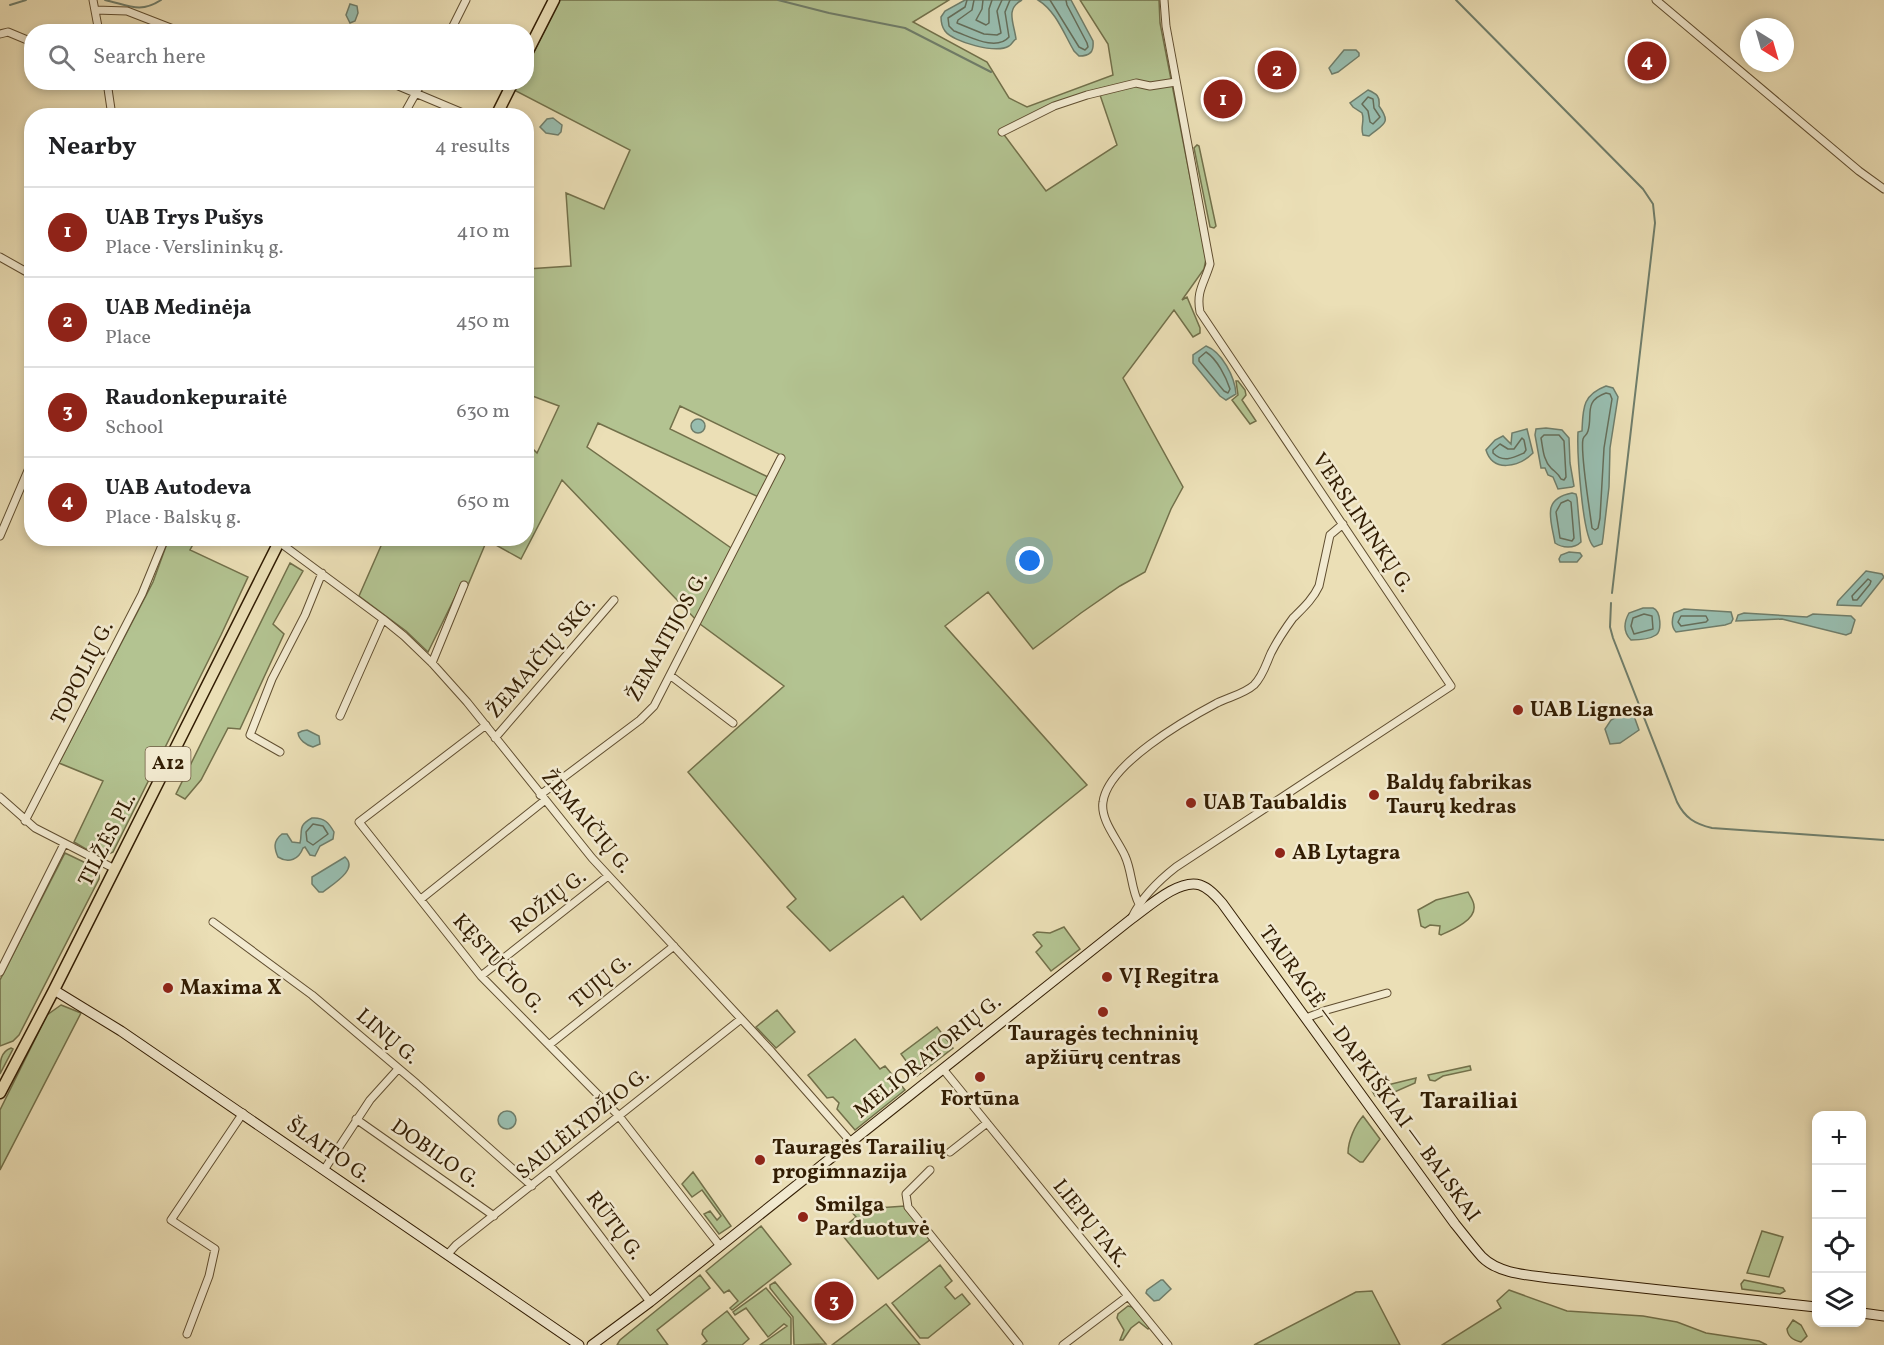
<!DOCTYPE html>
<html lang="en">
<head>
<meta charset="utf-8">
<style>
	:root { --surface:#fff; --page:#f2f2f2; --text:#202124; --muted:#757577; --line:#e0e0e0; --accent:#8f2418 }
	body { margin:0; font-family:Vollkorn,serif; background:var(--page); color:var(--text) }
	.controls { position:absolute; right:18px; bottom:18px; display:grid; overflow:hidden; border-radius:12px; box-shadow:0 3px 9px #0003 }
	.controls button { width:54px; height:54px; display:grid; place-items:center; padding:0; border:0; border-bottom:2px solid var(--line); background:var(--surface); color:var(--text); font:30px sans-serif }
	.compass { position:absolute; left:1740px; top:18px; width:54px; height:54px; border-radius:50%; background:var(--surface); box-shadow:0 3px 9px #0003; rotate:143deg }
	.you { position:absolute; left:1030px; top:561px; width:21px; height:21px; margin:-15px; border:4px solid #fff; border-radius:50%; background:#1a73e8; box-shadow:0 0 0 9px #1a73e833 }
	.badge { display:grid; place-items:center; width:39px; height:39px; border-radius:50%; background:var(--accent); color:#fff; font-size:20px; font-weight:700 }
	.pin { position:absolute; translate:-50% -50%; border:3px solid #fff; box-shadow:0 2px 6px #0006 }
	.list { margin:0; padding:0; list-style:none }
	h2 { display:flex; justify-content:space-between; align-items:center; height:78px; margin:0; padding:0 24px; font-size:26px }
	h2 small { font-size:20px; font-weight:400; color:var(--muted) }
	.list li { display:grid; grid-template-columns:39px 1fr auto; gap:18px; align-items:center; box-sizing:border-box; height:90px; padding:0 24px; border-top:2px solid var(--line) }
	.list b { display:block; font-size:22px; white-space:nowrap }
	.list p { margin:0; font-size:20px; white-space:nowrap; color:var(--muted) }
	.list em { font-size:20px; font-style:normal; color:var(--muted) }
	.icon { flex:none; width:33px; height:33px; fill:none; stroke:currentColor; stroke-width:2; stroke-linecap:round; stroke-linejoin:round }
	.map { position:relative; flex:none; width:1884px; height:1345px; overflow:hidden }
	.search { position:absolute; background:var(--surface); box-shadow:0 3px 9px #0003; left:24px; top:24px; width:510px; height:66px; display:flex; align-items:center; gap:15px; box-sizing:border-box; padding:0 21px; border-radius:24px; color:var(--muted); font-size:22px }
	.panel { position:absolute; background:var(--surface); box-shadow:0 3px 9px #0003; left:24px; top:108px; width:510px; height:438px; border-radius:24px }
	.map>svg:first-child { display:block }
	.green { fill:#b3c391; stroke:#72704a; stroke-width:1.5; fill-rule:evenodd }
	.water { fill:#98bdaf; stroke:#6f7d6a; stroke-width:1.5 }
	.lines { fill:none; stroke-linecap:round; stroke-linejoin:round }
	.shore { stroke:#656d59; stroke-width:1.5 }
	.stream { stroke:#6f7d6a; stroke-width:2 }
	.minor-casing { stroke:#604e30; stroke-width:9 }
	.secondary-casing { stroke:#321d03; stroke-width:11 }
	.trunk-casing { stroke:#321d03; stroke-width:13 }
	.minor { stroke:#f2ead0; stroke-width:7 }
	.secondary { stroke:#f2ead0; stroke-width:9 }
	.trunk { stroke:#ebdfb6; stroke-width:10 }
	.poi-dot { fill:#8f2418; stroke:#f2ead0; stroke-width:2 }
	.labels { text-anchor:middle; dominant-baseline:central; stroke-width:5; stroke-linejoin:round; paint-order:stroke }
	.shield { fill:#f2ead0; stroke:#6c5a40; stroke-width:1.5 }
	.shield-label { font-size:20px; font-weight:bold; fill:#321d03 }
	.street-label { font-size:21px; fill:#321d03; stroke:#f2ead0 }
	.poi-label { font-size:21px; font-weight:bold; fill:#321d03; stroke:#f2ead0; text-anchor:start }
	.quarter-label { font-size:24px; font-weight:bold; fill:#321d03; stroke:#f2ead0 }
</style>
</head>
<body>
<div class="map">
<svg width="1884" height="1345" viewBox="0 0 1884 1345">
	<rect width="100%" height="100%" fill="#ebdfb6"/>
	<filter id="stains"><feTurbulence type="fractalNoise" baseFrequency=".00333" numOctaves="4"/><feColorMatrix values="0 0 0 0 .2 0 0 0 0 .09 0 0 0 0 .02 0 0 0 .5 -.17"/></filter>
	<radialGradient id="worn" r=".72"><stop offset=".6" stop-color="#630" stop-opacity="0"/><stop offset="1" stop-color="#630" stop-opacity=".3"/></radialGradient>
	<path class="green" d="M560 0H949L913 22 987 62 1009 98 1027 107 1113 75 1108 44 1080 0H1159L1160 23 1206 259 1204 269 1182 300 1187 297 1200 328V333L1193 337 1174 310 1123 378 1183 487 1171 509 1145 572 1120 586 1081 613 1033 649 988 592 945 626 1087 785 921 920 903 896 830 951 787 907 796 899 688 772 784 686 700 624 562 480 521 559 487 540 468 585 462 583 428 652 406 631 359 596 384 539 526 538 527 443 537 453 559 406 527 394V269L571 266 566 193 604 209 630 150 514 90 518 83 526 82 527 66ZM1099 92 1117 145 1046 191 1002 132 1033 116ZM680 406 779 454 768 477 670 429ZM598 423 761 498 734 550 587 447Z
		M1197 145 1199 146 1216 226 1214 228 1210 227 1194 148Z
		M1236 381H1238L1245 390 1246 395 1242 400 1256 421 1250 424 1232 400 1238 395Z
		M169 538 196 539 190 550 248 577 221 635 113 852C99 860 87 849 74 842L103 781 59 763 153 582Z
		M290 563 303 571 273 624 284 634 240 729 228 728 201 780 185 799 176 794Z
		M65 853 90 865 93 862C99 867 100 871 99 879L19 1035 13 1041 0 1046V980Z
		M1468 892C1470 896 1474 901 1474 906 1476 920 1452 930 1441 935L1439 934 1440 926 1430 925 1425 928 1421 926 1418 910 1436 900Z
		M1064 927 1080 949 1051 971 1036 952 1042 946 1033 935 1037 932 1050 933Z
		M61 1005 81 1013 0 1170V1110L47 1015Z
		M777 1010 795 1032 776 1048 756 1027Z
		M937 1027 953 1048 917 1076 901 1054Z
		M855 1039 880 1069 885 1066 905 1090 855 1130 837 1109 839 1103 833 1097 827 1098 808 1075Z
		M11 1048 13 1049 0 1074C0 1062 0 1052 11 1048Z
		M1470 1066 1471 1070 1443 1076 1435 1081 1430 1080 1428 1075Z
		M1416 1078 1415 1083 1381 1098 1375 1096 1371 1089Z
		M1363 1116 1380 1139 1363 1162H1360L1348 1153C1348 1141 1355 1125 1363 1116Z
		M693 1172 731 1226 719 1234 704 1214 710 1211 717 1220 721 1216 702 1190 692 1197 682 1184Z
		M905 1206 931 1239 878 1279 839 1231 856 1217 850 1210Z
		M761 1226 791 1264 732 1310 730 1308 738 1301 729 1290 724 1293 706 1271Z
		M1762 1231 1783 1237 1769 1277 1747 1273Z
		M940 1265 952 1281 945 1287 955 1299 962 1294 970 1304 928 1338H920L892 1303Z
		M700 1275 710 1288 657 1330 668 1345H617L620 1340Z
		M1744 1280 1783 1288 1785 1291 1780 1294 1742 1289 1741 1284Z
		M775 1282 826 1344 794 1345 793 1317 770 1288V1285Z
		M766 1288 791 1318V1345H760L787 1326 784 1324 768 1337 746 1308 735 1315 733 1312Z
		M1509 1290 1567 1311 1643 1316 1677 1322 1706 1333 1759 1341 1767 1345H1442L1501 1308 1497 1301Z
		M1372 1291 1400 1345H1254L1356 1292Z
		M886 1304 920 1345H832Z
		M1128 1306 1132 1307 1150 1327 1148 1329 1139 1322 1131 1328 1123 1340H1120L1124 1330 1117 1318 1118 1314Z
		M727 1311 749 1339 742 1345H702L707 1341 702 1334 703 1330Z
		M1793 1320 1801 1325 1807 1336 1801 1342C1793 1340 1788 1337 1787 1329Z"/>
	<path class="water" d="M965 0H1022C1005 9 1014 23 1016 39 1015 39 1010 46 1009 46 996 54 953 42 945 31 942 27 941 22 941 17L945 11Z
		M1038 0H1071L1093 41C1094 52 1090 56 1079 56L1074 51C1064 34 1056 11 1038 0Z
		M350 4 357 6 358 13 355 21 350 23 346 15Z
		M1344 50H1356L1359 53V56L1338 72 1332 74 1329 68Z
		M1368 90C1377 94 1380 96 1379 106 1392 124 1383 124 1369 136L1363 135C1360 127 1365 121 1362 113L1353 107 1350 103Z
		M553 118 562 125 561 132 558 135 546 133 540 127 547 119Z
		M1206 346C1222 352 1235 377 1236 394L1226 400 1220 396 1193 363V355Z
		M1606 386 1613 388 1618 397 1610 448 1609 487 1603 538 1602 544 1594 547C1582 538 1577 450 1578 432L1582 431C1583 409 1582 395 1606 386Z
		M691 426a7 7 0 1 1 14 0a7 7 0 1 1-14 0Z
		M1546 428 1562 430 1569 438 1570 463 1574 486 1572 487 1558 489 1553 477 1548 475 1545 468H1541L1535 435 1536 429Z
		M1527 429 1533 453C1519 467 1493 473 1486 450L1495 440 1503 436 1511 444 1512 433Z
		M1572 493 1576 494 1577 498 1581 542C1574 549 1562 548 1555 543 1551 519 1541 499 1572 493Z
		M1569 552 1580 553 1582 556 1577 562H1560L1559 559 1561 555Z
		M1866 571 1882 574 1884 577 1861 606 1837 605 1838 601Z
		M1643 608C1644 608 1652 608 1653 608 1661 611 1662 631 1656 635 1650 639 1638 640 1631 640 1623 632 1624 622 1629 613Z
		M1684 609 1731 612 1733 619 1731 623 1725 625 1676 632C1671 627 1672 619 1674 613Z
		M1744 613 1807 617 1813 614 1851 616 1855 620 1851 633 1846 635 1782 619 1736 621 1738 615Z
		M1626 712H1630L1634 716 1639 730 1620 743 1610 744 1605 729 1611 720Z
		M307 730 319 736 320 744 313 747C306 745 299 740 298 733L302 731Z
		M312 818C324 817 329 823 334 832L333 839 320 846 315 856 310 855 305 847 303 848C299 859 289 864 278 857 274 848 273 841 282 834H287L292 842 300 843C303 830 297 826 312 818Z
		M345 857C359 869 333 884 323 892H319L312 884V877Z
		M498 1120a9 9 0 1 1 18 0a9 9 0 1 1-18 0Z
		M1161 1280H1163L1171 1289 1159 1300 1154 1301 1146 1293 1147 1290Z"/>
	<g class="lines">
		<path class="shore" d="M967 0 965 7 948 18 949 26 954 31C969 36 996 52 1009 37L1005 12 1010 0
			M974 0 972 10 958 20 957 23 984 34 997 35 1001 33 997 11 1002 0
			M983 0 982 9 976 20 986 25 989 23V9L992 0
			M1050 0 1079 47 1085 50 1088 47 1087 43 1067 5 1066 0
			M1368 97 1373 99 1374 108 1380 117 1373 124 1370 122 1368 111 1362 104Z
			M1206 352C1217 359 1226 377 1230 389L1228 393 1224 391 1199 361V358Z
			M1606 393 1610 394 1612 399 1604 448 1600 518 1598 528 1595 530 1592 528C1590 511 1580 453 1583 439 1585 434 1586 437 1588 431 1593 415 1583 401 1606 393Z
			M1544 435H1559L1564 441 1566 477 1564 480 1561 479C1558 473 1555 472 1551 468 1543 460 1543 448 1541 438Z
			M1522 438 1524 440 1526 450 1524 453C1513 458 1503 463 1493 453V450L1500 444 1508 449H1514Z
			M1568 500 1571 502 1574 538 1572 541 1560 538 1556 512 1561 503Z
			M1868 579 1871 581 1870 584 1857 600H1853L1852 596Z
			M1644 614 1652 616 1653 629 1634 634 1631 626 1633 618Z
			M1681 616H1706L1708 620 1706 622 1681 626 1678 622Z
			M313 824 323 826 328 834 313 845 307 841 306 832Z"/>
		<path class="stream" d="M105 0C128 5 140 14 161 0
			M778 0 829 13 905 28 991 72
			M1456 0 1643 189 1653 204 1655 223 1612 593
			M10 5 26 0
			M1611 603 1610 627 1613 638 1677 802C1685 818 1695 824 1712 828L1884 840"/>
		<defs>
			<path id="minor" d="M93 0 99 32
				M1656 0 1859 171 1884 189
				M95 10 127 11 181 32
				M450 32 466 0
				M0 34 8 32 32 42
				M107 82 112 116
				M389 82 470 116
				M403 116 422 82
				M1002 132 1054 106 1087 95 1136 83 1150 86 1176 82
				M0 257 32 275
				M0 536 32 461
				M279 542 383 619 404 636 432 663 467 702 592 858 771 1051 851 1142
				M432 663 464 585
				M671 676 733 723
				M340 716 383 619
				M486 725 359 822 481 976 619 1116 720 1246
				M495 738 614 600
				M280 752 250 735 272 679 305 615 322 573
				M540 795 640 720 654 706 781 458
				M0 797 35 828 115 869
				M25 821 142 594 165 538
				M421 899 544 801
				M1139 904C1131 889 1132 871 1125 856 1118 840 1100 820 1103 802 1108 764 1185 720 1217 703 1229 697 1244 694 1254 685 1263 676 1266 664 1271 653 1277 641 1285 629 1293 618 1303 608 1313 599 1319 586L1330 535 1343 524
				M1132 917C1142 897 1158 881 1176 867L1451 686 1200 312C1196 291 1204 284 1210 264L1166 26 1164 0
				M213 922 312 995 417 1084 532 1186
				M0 972 64 844
				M481 976 608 876
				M1306 1018 1327 1010 1387 993
				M549 1045 674 946
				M943 1069 1168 1345
				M356 1119 494 1216
				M950 1152 987 1123
				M324 1170 370 1100 398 1069
				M930 1170 906 1194 908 1207 1019 1345
				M551 1171 650 1302
				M447 1255 456 1245 741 1019
				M187 1334 209 1276 215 1249 171 1220 243 1113
				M1063 1345 1128 1296"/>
			<path id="secondary" d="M54 990 121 1031 579 1345
				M1862 1313 1884 1316
				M592 1345 650 1302 1130 920C1147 908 1179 878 1200 885 1209 888 1216 896 1222 903L1455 1224C1464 1235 1473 1247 1482 1257 1499 1274 1528 1275 1550 1278L1816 1307"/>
			<path id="trunk" d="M526 55 554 0
				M496 116 513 82
				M0 1093 54 990 281 538"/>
		</defs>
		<use href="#minor" class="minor-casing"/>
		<use href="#secondary" class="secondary-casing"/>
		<use href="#trunk" class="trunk-casing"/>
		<use href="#minor" class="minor"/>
		<use href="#secondary" class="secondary"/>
		<use href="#trunk" class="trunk"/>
	</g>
	<g class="poi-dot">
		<circle cx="1518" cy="710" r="6"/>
		<circle cx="1374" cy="795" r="6"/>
		<circle cx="1191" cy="803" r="6"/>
		<circle cx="1280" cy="853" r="6"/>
		<circle cx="1107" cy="977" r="6"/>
		<circle cx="168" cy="988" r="6"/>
		<circle cx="1103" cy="1012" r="6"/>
		<circle cx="980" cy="1077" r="6"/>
		<circle cx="760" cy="1160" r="6"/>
		<circle cx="803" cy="1217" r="6"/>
	</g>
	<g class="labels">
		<rect class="shield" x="145.5" y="747" width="45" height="34" rx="4.5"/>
		<g class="shield-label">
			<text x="168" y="764">A12</text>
		</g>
		<g class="street-label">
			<text transform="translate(1362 523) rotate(56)">VERSLININKŲ G.</text>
			<text transform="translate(668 637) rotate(-61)">ŽEMAITIJOS G.</text>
			<text transform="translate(542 658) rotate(-49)">ŽEMAIČIŲ SKG.</text>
			<text transform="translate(83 673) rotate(-63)">TOPOLIŲ G.</text>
			<text transform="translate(586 822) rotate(50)">ŽEMAIČIŲ G.</text>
			<text transform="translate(108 840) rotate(-63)">TILŽĖS PL.</text>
			<text transform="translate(549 902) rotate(-38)">ROŽIŲ G.</text>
			<text transform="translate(498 964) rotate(48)">KĘSTUČIO G.</text>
			<text transform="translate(601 982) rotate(-39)">TUJŲ G.</text>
			<text transform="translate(387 1037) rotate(40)">LINŲ G.</text>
			<text transform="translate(928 1057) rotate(-39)">MELIORATORIŲ G.</text>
			<text transform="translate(1369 1074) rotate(54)">TAURAGĖ — DAPKIŠKIAI — BALSKAI</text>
			<text transform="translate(583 1124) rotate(-39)">SAULĖLYDŽIO G.</text>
			<text transform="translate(328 1151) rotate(35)">ŠLAITO G.</text>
			<text transform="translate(435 1154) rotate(35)">DOBILO G.</text>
			<text transform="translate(1090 1224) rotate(51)">LIEPŲ TAK.</text>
			<text transform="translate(614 1226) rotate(53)">RŪTŲ G.</text>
		</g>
		<g class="poi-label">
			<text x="1530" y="710">UAB Lignesa</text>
			<text x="1386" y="783">Baldų fabrikas<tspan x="1386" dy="24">Taurų kedras</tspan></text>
			<text x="1203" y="803">UAB Taubaldis</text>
			<text x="1292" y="853">AB Lytagra</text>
			<text x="1119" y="977">VĮ Regitra</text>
			<text x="180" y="988">Maxima X</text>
			<text x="1103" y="1034" text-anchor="middle">Tauragės techninių<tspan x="1103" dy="24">apžiūrų centras</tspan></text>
			<text x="980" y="1099" text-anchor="middle">Fortūna</text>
			<text x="772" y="1148">Tauragės Tarailių<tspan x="772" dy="24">progimnazija</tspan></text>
			<text x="815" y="1205">Smilga<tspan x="815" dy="24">Parduotuvė</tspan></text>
		</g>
		<g class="quarter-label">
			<text x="1469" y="1102">Tarailiai</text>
		</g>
	</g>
	<rect width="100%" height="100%" filter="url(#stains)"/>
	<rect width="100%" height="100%" fill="url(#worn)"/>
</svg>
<div class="controls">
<button>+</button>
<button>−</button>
<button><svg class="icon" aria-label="locate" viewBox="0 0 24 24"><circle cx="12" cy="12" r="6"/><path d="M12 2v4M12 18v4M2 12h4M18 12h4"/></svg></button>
<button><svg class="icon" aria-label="layers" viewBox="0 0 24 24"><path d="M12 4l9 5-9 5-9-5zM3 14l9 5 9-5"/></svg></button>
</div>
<svg class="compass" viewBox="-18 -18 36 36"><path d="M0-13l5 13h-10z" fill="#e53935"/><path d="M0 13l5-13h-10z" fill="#757577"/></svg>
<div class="you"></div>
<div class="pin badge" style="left:1223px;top:99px">1</div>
<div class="pin badge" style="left:1277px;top:70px">2</div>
<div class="pin badge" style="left:834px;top:1301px">3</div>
<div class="pin badge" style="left:1647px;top:61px">4</div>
<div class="search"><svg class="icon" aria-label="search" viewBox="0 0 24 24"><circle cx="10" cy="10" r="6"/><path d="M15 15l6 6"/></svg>Search here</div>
<section class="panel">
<h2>Nearby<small>4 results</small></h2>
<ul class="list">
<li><span class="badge">1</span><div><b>UAB Trys Pušys</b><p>Place · Verslininkų g.</p></div><em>410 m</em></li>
<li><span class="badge">2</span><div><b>UAB Medinėja</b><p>Place</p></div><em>450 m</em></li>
<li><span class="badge">3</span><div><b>Raudonkepuraitė</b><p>School</p></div><em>630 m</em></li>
<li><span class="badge">4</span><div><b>UAB Autodeva</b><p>Place · Balskų g.</p></div><em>650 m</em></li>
</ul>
</section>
</div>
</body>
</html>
